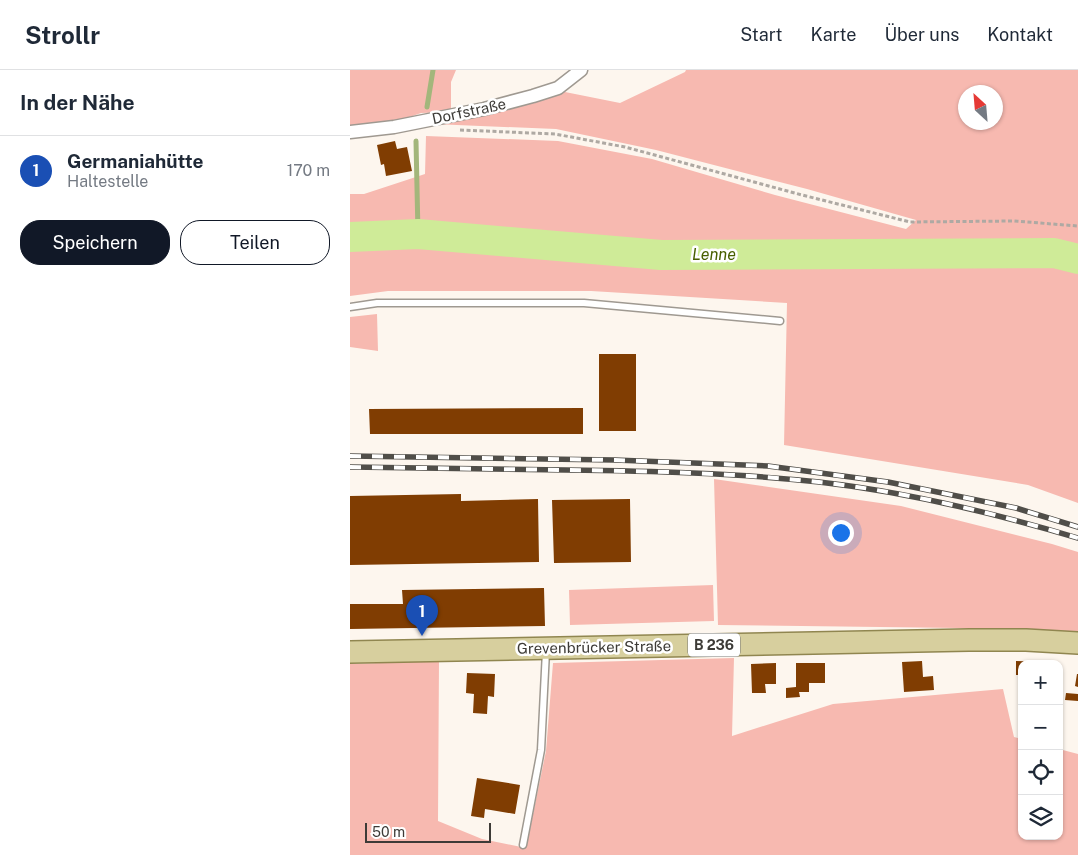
<!DOCTYPE html>
<html lang="de">
<head>
<meta charset="utf-8">
<style>
	:root { --surface:#fff; --page:#f6f6f7; --text:#1f2937; --muted:#747a83; --line:#e0e1e3; --accent:#111827 }
	body { margin:0; font-family:"Public Sans",sans-serif; background:var(--page); color:var(--text) }
	.controls { position:absolute; right:15px; bottom:15px; display:grid; overflow:hidden; border-radius:10px; box-shadow:0 1px 4px #0004 }
	.controls button { width:45px; height:45px; display:grid; place-items:center; padding:0; border:0; border-bottom:1px solid var(--line); background:var(--surface); color:var(--text); font:25px sans-serif }
	.compass { position:absolute; left:608px; top:15px; width:45px; height:45px; border-radius:50%; background:var(--surface); box-shadow:0 1px 4px #0004; rotate:334deg }
	.scale { position:absolute; left:15px; bottom:12px; width:126px; box-sizing:border-box; padding-left:5px; border:2px solid #3d3b37; border-top:0; font-size:14px; line-height:18px; white-space:nowrap; color:#3d3b37; -webkit-text-stroke:4px #fff; paint-order:stroke }
	.you { position:absolute; left:490px; top:462px; width:18px; height:18px; margin:-12px; border:4px solid #fff; border-radius:50%; background:#1a73e8; box-shadow:0 0 0 8px #1a73e833 }
	.badge { display:grid; place-items:center; width:32px; height:32px; border-radius:50%; background:var(--accent); color:#fff; font-size:16px; font-weight:700 }
	.pin { position:absolute; translate:-50% -41px; filter:drop-shadow(0 1px 2px #0008) }
	.pin::after { content:''; position:absolute; top:26px; width:18px; height:15px; background:inherit; clip-path:polygon(0 0,100% 0,50% 100%) }
	.list { margin:0; padding:0; list-style:none }
	h2 { display:flex; justify-content:space-between; align-items:center; height:65px; margin:0; padding:0 20px; font-size:21px }
	h2 small { font-size:16px; font-weight:400; color:var(--muted) }
	.list li { display:grid; grid-template-columns:32px 1fr auto; gap:15px; align-items:center; box-sizing:border-box; height:70px; padding:0 20px; border-top:1px solid var(--line) }
	.list b { display:block; font-size:19px; white-space:nowrap }
	.list p { margin:0; font-size:16px; white-space:nowrap; color:var(--muted) }
	.list em { font-size:16px; font-style:normal; color:var(--muted) }
	.actions { display:flex; gap:10px; padding:15px 20px }
	.actions a { flex:1; padding:11px 0; border:1px solid var(--accent); border-radius:20px; text-align:center; font-size:18px; color:var(--accent) }
	.actions .main { background:var(--accent); color:#fff }
	.icon { flex:none; width:28px; height:28px; fill:none; stroke:currentColor; stroke-width:2; stroke-linecap:round; stroke-linejoin:round }
	.map { position:relative; flex:none; width:728px; height:785px; overflow:hidden }
	header { display:flex; align-items:center; gap:30px; box-sizing:border-box; height:70px; padding:0 25px; background:var(--surface); border-bottom:1px solid var(--line) }
	header strong { font-size:24px }
	nav { display:flex; gap:28px; margin-inline-start:auto; font-size:18px }
	main { display:flex }
	aside { flex:1; background:var(--surface) }
	.map>svg:first-child { display:block }
	.green { fill:#f7b9b0; fill-rule:evenodd }
	.lines { fill:none; stroke-linecap:round; stroke-linejoin:round }
	.stream { stroke:#a3b67b; stroke-width:5 }
	.river { stroke:#cfeb98; stroke-width:30 }
	.building { fill:#803d02 }
	.service-casing { stroke:#9f9991; stroke-width:9 }
	.minor-casing { stroke:#9f9991; stroke-width:15 }
	.primary-casing { stroke:#908650; stroke-width:24 }
	.path { stroke:#aea9a3; stroke-width:3; stroke-dasharray:4 2.5; stroke-linecap:butt }
	.service { stroke:#fff; stroke-width:6 }
	.minor { stroke:#fff; stroke-width:12 }
	.primary { stroke:#d7cf9e; stroke-width:21 }
	.rail-casing { stroke:#504e49; stroke-width:5.5 }
	.rail { stroke:#fff; stroke-width:4; stroke-dasharray:11; stroke-linecap:butt }
	.labels { text-anchor:middle; dominant-baseline:central; stroke-width:5; stroke-linejoin:round; paint-order:stroke }
	.shield { fill:#fff; stroke:#777673; stroke-width:1 }
	.shield-label { font-size:14px; font-weight:bold; fill:#3d3b37 }
	.street-label { font-size:15px; fill:#3d3b37; stroke:#fff }
	.water-label { font-size:16px; font-style:italic; fill:#485f00; stroke:#fff }
</style>
</head>
<body>
<header>
<strong>Strollr</strong>
<nav><a>Start</a><a>Karte</a><a>Über uns</a><a>Kontakt</a></nav>
</header>
<main>
<aside>
<h2>In der Nähe<small></small></h2>
<ul class="list">
<li><span class="badge" style="background:#1a4fb4">1</span><div><b>Germaniahütte</b><p>Haltestelle</p></div><em>170 m</em></li>
</ul>
<div class="actions"><a class="main">Speichern</a><a>Teilen</a></div>
</aside>
<div class="map">
<svg width="728" height="785" viewBox="0 0 728 785">
	<rect width="100%" height="100%" fill="#fdf6ee"/>
	<path class="green" d="M0 0H106L101 12V42L71 43 54 49 19 55 0 56Z
		M336 0H728V433L678 415 434 375 437 233 241 221H38L0 226V124H14L75 104 76 66 208 71 302 89 425 125 556 159 566 150 457 119 306 80 206 59 83 54 210 21 270 33 335 2ZM616 22H646V52H616Z
		M27 244 28 281 0 277V247Z
		M364 409 551 436 702 474 728 482V562L683 559 368 555Z
		M363 515 364 551 220 555 219 520Z
		M384 588 382 666 483 634 653 619 664 667 672 669V766H709V679L728 684V785H0V594L89 591 88 751 132 769 176 778 196 681 203 593Z"/>
	<g class="lines">
		<path class="stream" d="M77 37 83 0
			M66 71 68 164"/>
		<path class="river" d="M0 167 68 164 311 185 704 183 728 189"/>
	</g>
	<path class="building" d="M45 71 47 79 57 77 62 101 36 106 34 94 31 95 27 75Z
		M249 284H286V361H249Z
		M233 338V364H20L19 339Z
		M111 424V431L188 429 189 492 0 495V426Z
		M280 429 281 492 204 493 202 430Z
		M194 518 195 556 0 559V534H53L52 520Z
		M572 591 573 607 583 606 584 620 554 622 552 592Z
		M666 591 701 592V594H672V605H666Z
		M426 593V614H415L416 623H402L401 594Z
		M446 593H475V613H459V622H449L450 627 436 628V618L446 617Z
		M117 603 145 604 144 627 138 626 137 644 123 643 124 624 116 623Z
		M727 604H728V617L725 616Z
		M716 623 728 624V631L715 630Z
		M127 708 170 715 165 744 135 739 134 748 121 746Z"/>
	<g class="lines">
		<defs>
			<path id="service" d="M0 237 27 233H234L430 251
				M173 775 191 680 196 581"/>
			<path id="minor" d="M0 62 44 57 134 39 183 26 208 18 231 0"/>
			<path id="primary" d="M0 582 619 570H676L728 573"/>
		</defs>
		<use href="#service" class="service-casing"/>
		<use href="#minor" class="minor-casing"/>
		<use href="#primary" class="primary-casing"/>
		<path class="path" d="M110 60 205 64 275 77 452 125 560 152 664 151 728 156"/>
		<use href="#service" class="service"/>
		<use href="#minor" class="minor"/>
		<use href="#primary" class="primary"/>
		<defs>
			<path id="rail" d="M0 386 265 390 418 396 538 412 666 438 728 457
				M0 397C72 398 144 399 216 400 300 401 385 403 469 412 557 422 644 443 728 468"/>
		</defs>
		<use href="#rail" class="rail-casing"/>
		<use href="#rail" class="rail"/>
	</g>
	<g class="labels">
		<rect class="shield" x="338" y="563.5" width="52" height="23" rx="4"/>
		<g class="shield-label">
			<text x="364" y="575">B 236</text>
		</g>
		<g class="street-label">
			<text transform="translate(119 41) rotate(-12)">Dorfstraße</text>
			<text transform="translate(244 577) rotate(-1)">Grevenbrücker Straße</text>
		</g>
		<g class="water-label">
			<text x="364" y="184">Lenne</text>
		</g>
	</g>
</svg>
<div class="controls">
<button>+</button>
<button>−</button>
<button><svg class="icon" aria-label="locate" viewBox="0 0 24 24"><circle cx="12" cy="12" r="6"/><path d="M12 2v4M12 18v4M2 12h4M18 12h4"/></svg></button>
<button><svg class="icon" aria-label="layers" viewBox="0 0 24 24"><path d="M12 4l9 5-9 5-9-5zM3 14l9 5 9-5"/></svg></button>
</div>
<svg class="compass" viewBox="-18 -18 36 36"><path d="M0-13l5 13h-10z" fill="#e53935"/><path d="M0 13l5-13h-10z" fill="#747a83"/></svg>
<div class="scale">50 m</div>
<div class="you"></div>
<div class="pin badge" style="left:72px;top:566px;background:#1a4fb4">1</div>
</div>
</main>
</body>
</html>
